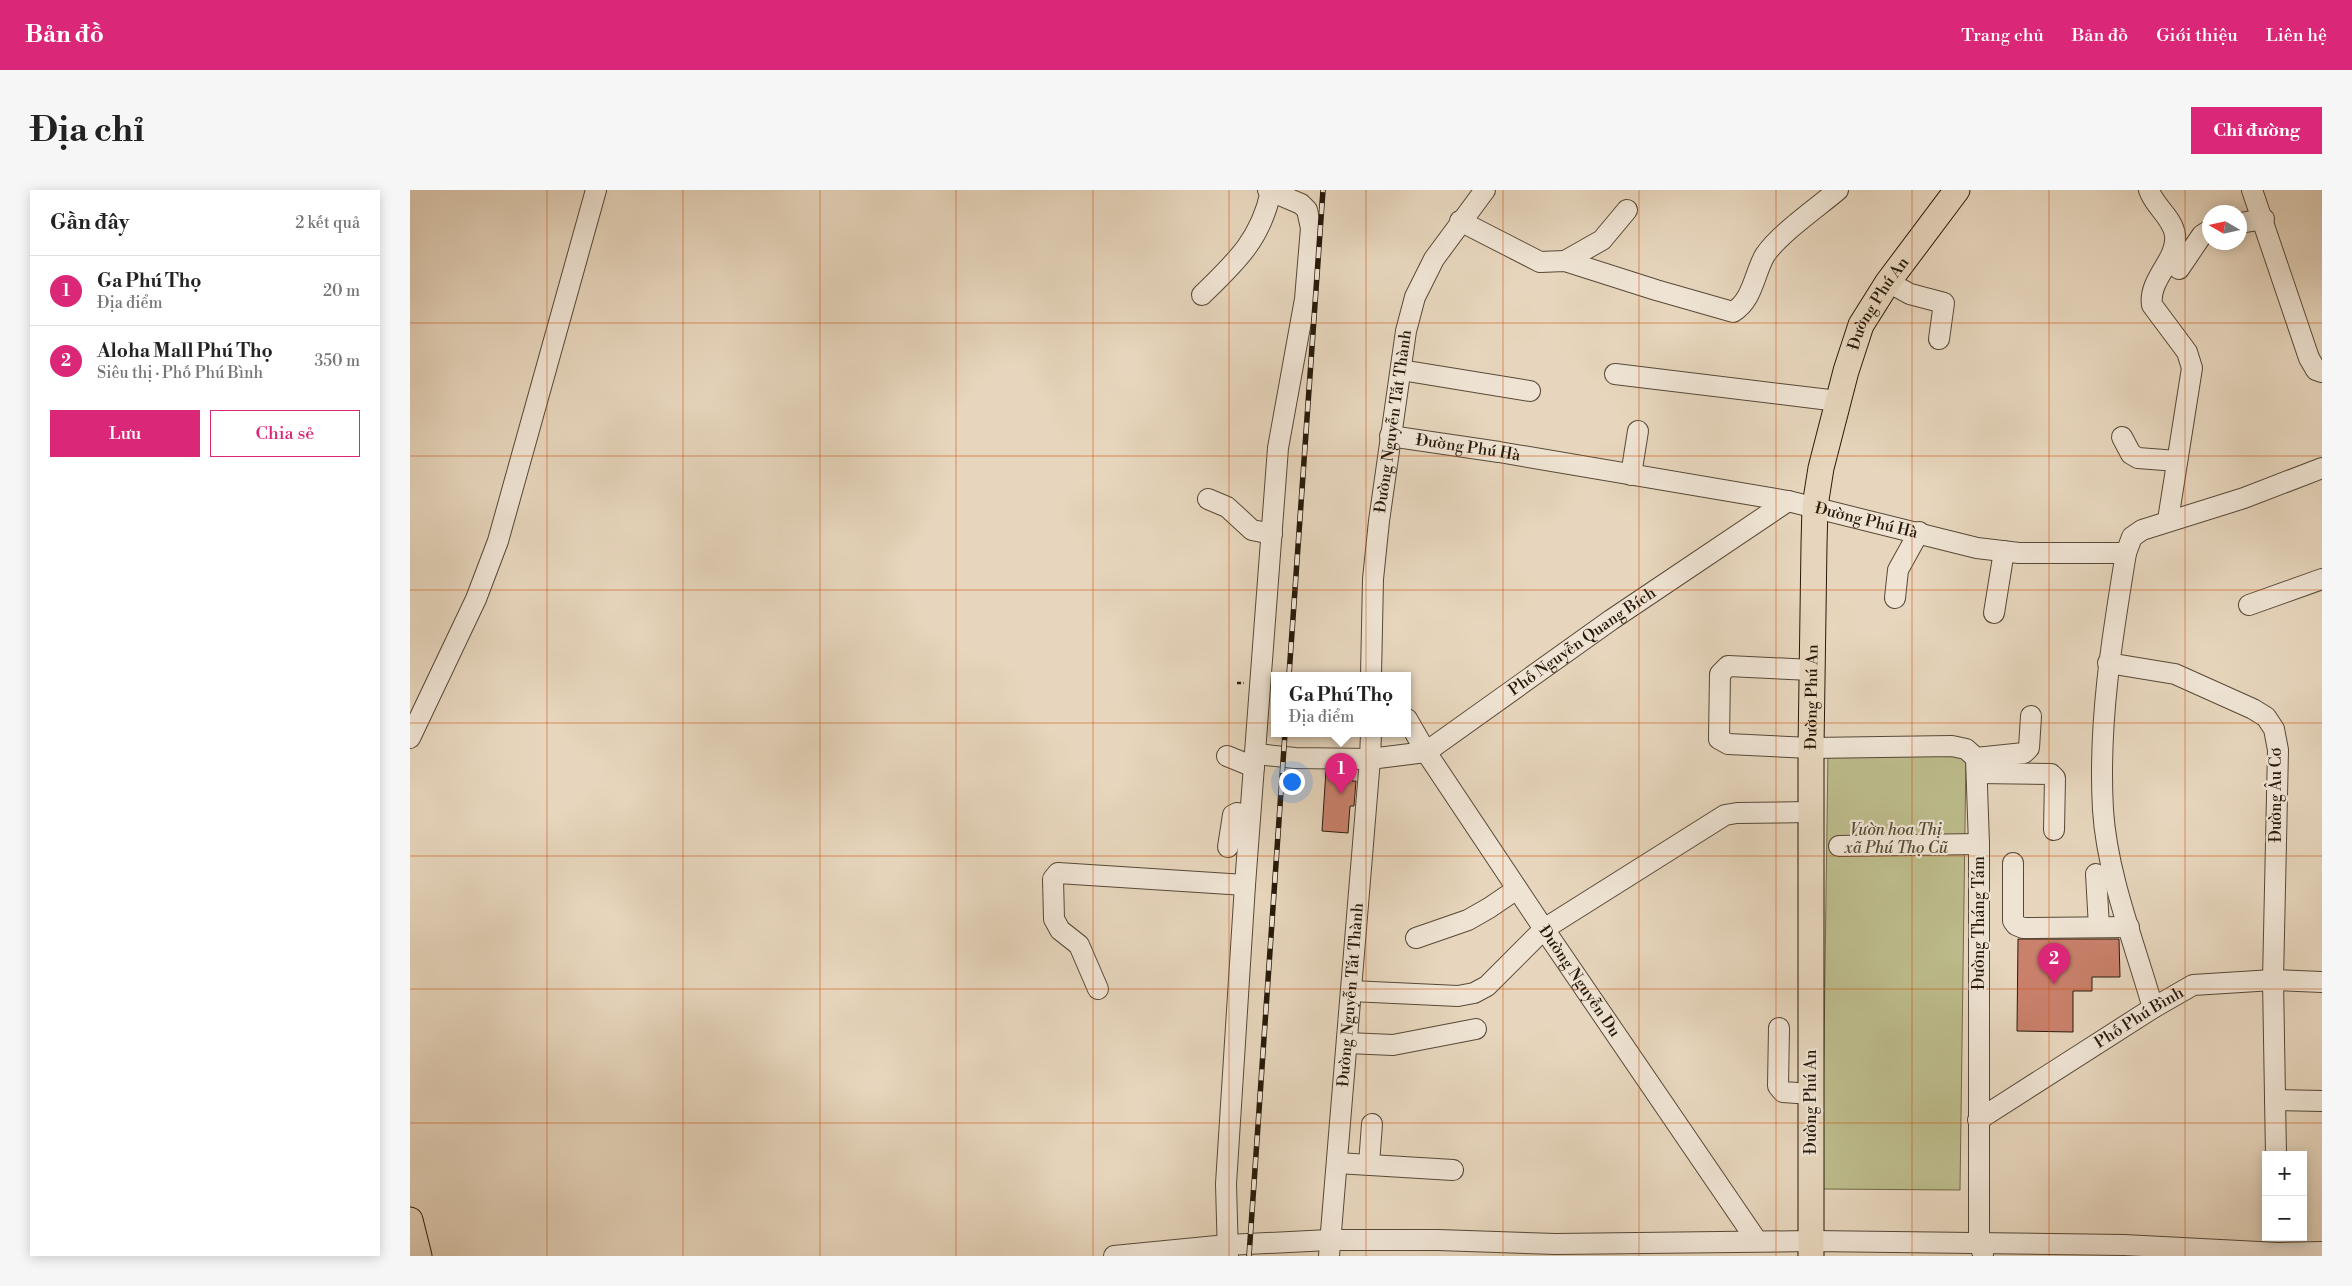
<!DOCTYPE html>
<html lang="vi">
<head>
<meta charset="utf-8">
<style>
	:root { --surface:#fff; --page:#f6f6f6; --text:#222; --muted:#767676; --line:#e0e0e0; --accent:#db2777 }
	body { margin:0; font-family:"Libre Bodoni",serif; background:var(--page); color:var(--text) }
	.controls { position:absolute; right:15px; bottom:15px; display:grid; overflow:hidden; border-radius:0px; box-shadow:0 2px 12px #0003 }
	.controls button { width:45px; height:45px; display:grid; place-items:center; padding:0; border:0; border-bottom:1px solid var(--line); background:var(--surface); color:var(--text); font:25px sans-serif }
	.compass { position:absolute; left:1792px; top:15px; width:45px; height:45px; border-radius:50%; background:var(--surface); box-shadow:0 2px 12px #0003; rotate:279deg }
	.you { position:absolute; left:881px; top:591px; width:18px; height:18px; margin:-12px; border:4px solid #fff; border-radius:50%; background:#1a73e8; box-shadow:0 0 0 8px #1a73e833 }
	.badge { display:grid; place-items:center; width:32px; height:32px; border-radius:50%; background:var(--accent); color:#fff; font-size:16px; font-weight:700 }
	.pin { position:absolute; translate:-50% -41px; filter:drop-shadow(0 1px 2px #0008) }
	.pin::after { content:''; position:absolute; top:26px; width:18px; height:15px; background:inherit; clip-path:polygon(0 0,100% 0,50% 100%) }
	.popup { position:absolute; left:861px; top:482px; width:140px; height:65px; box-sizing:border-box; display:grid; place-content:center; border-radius:0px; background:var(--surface); filter:drop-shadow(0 1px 4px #0005); font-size:16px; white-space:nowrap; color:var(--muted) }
	.popup b { font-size:19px; color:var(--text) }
	.popup::after { content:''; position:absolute; left:50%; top:100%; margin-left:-10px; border:10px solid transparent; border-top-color:var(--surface) }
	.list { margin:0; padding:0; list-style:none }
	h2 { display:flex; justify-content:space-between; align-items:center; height:65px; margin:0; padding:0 20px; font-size:21px }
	h2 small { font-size:16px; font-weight:400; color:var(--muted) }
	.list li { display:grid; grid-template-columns:32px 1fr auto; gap:15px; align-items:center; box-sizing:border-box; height:70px; padding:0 20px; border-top:1px solid var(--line) }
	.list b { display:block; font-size:19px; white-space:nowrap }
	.list p { margin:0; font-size:16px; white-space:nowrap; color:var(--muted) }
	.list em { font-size:16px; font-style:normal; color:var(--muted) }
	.actions { display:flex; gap:10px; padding:15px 20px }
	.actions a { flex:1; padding:11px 0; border:1px solid var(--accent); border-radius:0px; text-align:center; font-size:18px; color:var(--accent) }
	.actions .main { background:var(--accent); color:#fff }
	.map { position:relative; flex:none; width:1912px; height:1066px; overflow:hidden; border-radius:0px }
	header { display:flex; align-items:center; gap:30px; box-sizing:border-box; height:70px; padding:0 25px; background:var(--accent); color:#fff }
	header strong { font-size:24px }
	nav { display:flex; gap:28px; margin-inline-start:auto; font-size:18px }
	.intro { display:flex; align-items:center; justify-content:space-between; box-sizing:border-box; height:120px; padding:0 30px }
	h1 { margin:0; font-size:35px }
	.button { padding:12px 22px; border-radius:0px; background:var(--accent); color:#fff; font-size:18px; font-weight:700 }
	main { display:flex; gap:30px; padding:0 30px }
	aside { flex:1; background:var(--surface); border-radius:0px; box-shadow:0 2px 12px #0003 }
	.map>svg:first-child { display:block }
	.green { fill:#bdbc8c; stroke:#726b4b }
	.building { fill:#ca816c; stroke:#271a0a }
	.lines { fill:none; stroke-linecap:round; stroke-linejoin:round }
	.minor-casing { stroke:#574937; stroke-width:22 }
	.major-casing { stroke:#271a0a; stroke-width:27 }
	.path { stroke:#271a0a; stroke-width:2.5; stroke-dasharray:4 2.5; stroke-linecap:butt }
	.minor { stroke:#efe4d4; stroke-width:20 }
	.major { stroke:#e7d6bd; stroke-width:25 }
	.rail-casing { stroke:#271a0a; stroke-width:5.5 }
	.rail { stroke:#efe4d4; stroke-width:4; stroke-dasharray:11; stroke-linecap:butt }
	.grid { fill:none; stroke:#cb500c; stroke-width:1; stroke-opacity:0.55 }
	.labels { text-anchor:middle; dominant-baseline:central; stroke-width:4.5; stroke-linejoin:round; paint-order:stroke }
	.street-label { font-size:16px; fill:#271a0a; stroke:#efe4d4 }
	.park-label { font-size:16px; font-style:italic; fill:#544b31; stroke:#efe4d4 }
</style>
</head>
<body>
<header>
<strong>Bản đồ</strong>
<nav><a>Trang chủ</a><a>Bản đồ</a><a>Giới thiệu</a><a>Liên hệ</a></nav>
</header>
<div class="intro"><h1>Địa chỉ</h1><a class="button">Chỉ đường</a></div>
<main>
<aside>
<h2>Gần đây<small>2 kết quả</small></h2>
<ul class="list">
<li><span class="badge">1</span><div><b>Ga Phú Thọ</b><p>Địa điểm</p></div><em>20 m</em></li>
<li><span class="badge">2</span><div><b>Aloha Mall Phú Thọ</b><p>Siêu thị · Phố Phú Bình</p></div><em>350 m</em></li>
</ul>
<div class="actions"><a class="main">Lưu</a><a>Chia sẻ</a></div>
</aside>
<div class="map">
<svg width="1912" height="1066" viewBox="0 0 1912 1066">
	<rect width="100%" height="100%" fill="#e7d6bd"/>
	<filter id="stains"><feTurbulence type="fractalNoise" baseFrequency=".004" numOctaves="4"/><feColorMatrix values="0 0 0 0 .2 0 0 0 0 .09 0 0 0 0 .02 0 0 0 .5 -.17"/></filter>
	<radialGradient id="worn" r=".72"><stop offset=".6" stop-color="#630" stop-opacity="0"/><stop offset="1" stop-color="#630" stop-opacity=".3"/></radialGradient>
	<path class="green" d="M1418 562 1556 564 1550 1000 1412 999Z"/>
	<path class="building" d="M916 580 942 581V591H946L944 616H940L938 643 912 641Z
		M1608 749H1709L1710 787H1682V801H1663V842L1607 841Z"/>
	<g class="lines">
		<defs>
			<g id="minor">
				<path d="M1739 0C1744 16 1763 28 1765 45 1768 70 1738 89 1742 115L1777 162 1782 178 1758 330"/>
				<path d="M1842 0 1899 168 1906 180 1912 182"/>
				<path d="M1050 31 1130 72 1155 71 1246 100 1323 122C1343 110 1344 84 1355 65 1369 44 1408 17 1428 0"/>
				<path d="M1830 33 1854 29"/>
				<path d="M1155 71 1192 50 1217 20"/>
				<path d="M1769 79 1792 45 1800 40"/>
				<path d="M1478 92 1500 104 1534 113 1529 149"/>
				<path d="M792 105C826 72 851 49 861 1"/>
				<path d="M991 180 1120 201"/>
				<path d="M1205 184 1428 211"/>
				<path id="s1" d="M980 246 1089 262 1378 311 1567 358 1609 363H1716L1722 347 1732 340 1834 308 1912 278"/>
				<path d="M1712 247 1721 264 1728 268 1767 271"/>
				<path d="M1221 285 1228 241"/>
				<path d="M798 309 817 317 842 340 862 344"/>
				<path d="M1716 363C1702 448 1688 533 1693 620 1697 685 1725 755 1743 818"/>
				<path d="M1485 408 1488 380 1509 342"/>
				<path d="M1839 415 1912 389"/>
				<path d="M1584 423 1594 361"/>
				<path d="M1698 473 1765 484 1843 519 1856 527 1864 539 1868 560 1863 790 1866 965"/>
				<path d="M1402 480 1318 476 1310 484 1309 549 1318 554 1401 558 1542 556 1556 559 1566 568 1569 654V1053L1573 1064"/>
				<path id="s2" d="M961 485 963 389 969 331 996 141 1005 107 1024 69 1075 0"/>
				<path id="s3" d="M997 529 1016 562 1134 739 1347 1051"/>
				<path d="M0 548 66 409 88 351 186 0"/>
				<path id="s4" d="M846 564 885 568 960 569 1016 562 1201 430 1378 311"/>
				<path d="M817 566 844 577"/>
				<path d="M1566 568 1614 563 1619 558 1621 526"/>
				<path d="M1567 583 1641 584 1645 588 1644 640"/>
				<path d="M1429 656 1569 654"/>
				<path d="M818 657 823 625 827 623 840 626"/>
				<path d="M1603 673V731L1606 735 1613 738 1719 737"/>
				<path d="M1686 684 1689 737"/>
				<path d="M1006 748 1058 730 1079 718 1107 699"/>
				<path d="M688 799 669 755 650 740 644 729 643 689 648 683 835 695"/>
				<path d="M941 801 1048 806 1064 803 1077 796 1134 739 1315 625 1327 623 1401 622"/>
				<path d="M1369 838 1368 896 1373 902 1401 904"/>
				<path d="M937 853 983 855 1066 839"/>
				<path d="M1865 910 1912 911"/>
				<path id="s5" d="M1568 930 1743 818 1783 795 1863 790 1912 792"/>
				<path d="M927 973 1043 980"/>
				<path d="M959 974 962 934"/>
				<path d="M704 1066 817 1055 919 1050H1028L1146 1054 1402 1051 1714 1055 1868 1063 1912 1062"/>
				<path d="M818 1066 816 994 835 695 868 258 895 109 901 38 897 20 891 14 858 0"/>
				<path id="s6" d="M919 1066 960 569 961 543"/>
			</g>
			<g id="major">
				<path d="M0 1030 9 1066"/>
				<path id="s7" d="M1401 1066V558L1404 355 1405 316 1411 278 1436 181 1451 135 1478 92 1547 0"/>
			</g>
		</defs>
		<use href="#minor" class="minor-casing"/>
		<use href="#major" class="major-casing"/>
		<path class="path" d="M827 493H834"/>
		<use href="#minor" class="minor"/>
		<use href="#major" class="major"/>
		<defs>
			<path id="rail" d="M879 485 913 0
				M839 1066 875 543"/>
		</defs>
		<use href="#rail" class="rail-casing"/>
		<use href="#rail" class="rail"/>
	</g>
	<path class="grid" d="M137 0V1066M273 0V1066M410 0V1066M546 0V1066M683 0V1066M819 0V1066M956 0V1066M1093 0V1066M1229 0V1066M1366 0V1066M1502 0V1066M1639 0V1066M1775 0V1066M0 133H1912M0 266H1912M0 400H1912M0 533H1912M0 666H1912M0 799H1912M0 933H1912"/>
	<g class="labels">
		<g class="street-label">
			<text stroke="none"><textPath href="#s7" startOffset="964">Đường Phú An</textPath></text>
			<text stroke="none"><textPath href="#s2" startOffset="255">Đường Nguyễn Tất Thành</textPath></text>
			<text stroke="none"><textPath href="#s1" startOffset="79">Đường Phú Hà</textPath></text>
			<text stroke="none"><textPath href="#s1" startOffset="484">Đường Phú Hà</textPath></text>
			<text stroke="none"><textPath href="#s4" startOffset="362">Phố Nguyễn Quang Bích</textPath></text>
			<text stroke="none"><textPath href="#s7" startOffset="559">Đường Phú An</textPath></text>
			<text transform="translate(1866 605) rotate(-90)">Đường Âu Cơ</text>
			<text transform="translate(1569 733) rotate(-90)">Đường Tháng Tám</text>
			<text stroke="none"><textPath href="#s3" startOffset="314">Đường Nguyễn Du</textPath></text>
			<text stroke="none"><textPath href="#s6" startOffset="262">Đường Nguyễn Tất Thành</textPath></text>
			<text stroke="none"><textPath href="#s5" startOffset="191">Phố Phú Bình</textPath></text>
			<text transform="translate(1401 912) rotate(-90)">Đường Phú An</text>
		</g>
		<g class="park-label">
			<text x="1486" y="640">Vườn hoa Thị<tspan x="1486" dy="18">xã Phú Thọ Cũ</tspan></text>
		</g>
	</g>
	<rect width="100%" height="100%" filter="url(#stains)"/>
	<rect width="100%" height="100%" fill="url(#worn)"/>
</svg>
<div class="controls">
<button>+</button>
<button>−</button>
</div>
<svg class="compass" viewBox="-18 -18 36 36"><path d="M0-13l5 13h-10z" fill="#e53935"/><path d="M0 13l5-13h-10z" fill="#767676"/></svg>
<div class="you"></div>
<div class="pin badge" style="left:931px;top:604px">1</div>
<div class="popup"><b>Ga Phú Thọ</b>Địa điểm</div>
<div class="pin badge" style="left:1644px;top:794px">2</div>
</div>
</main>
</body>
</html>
